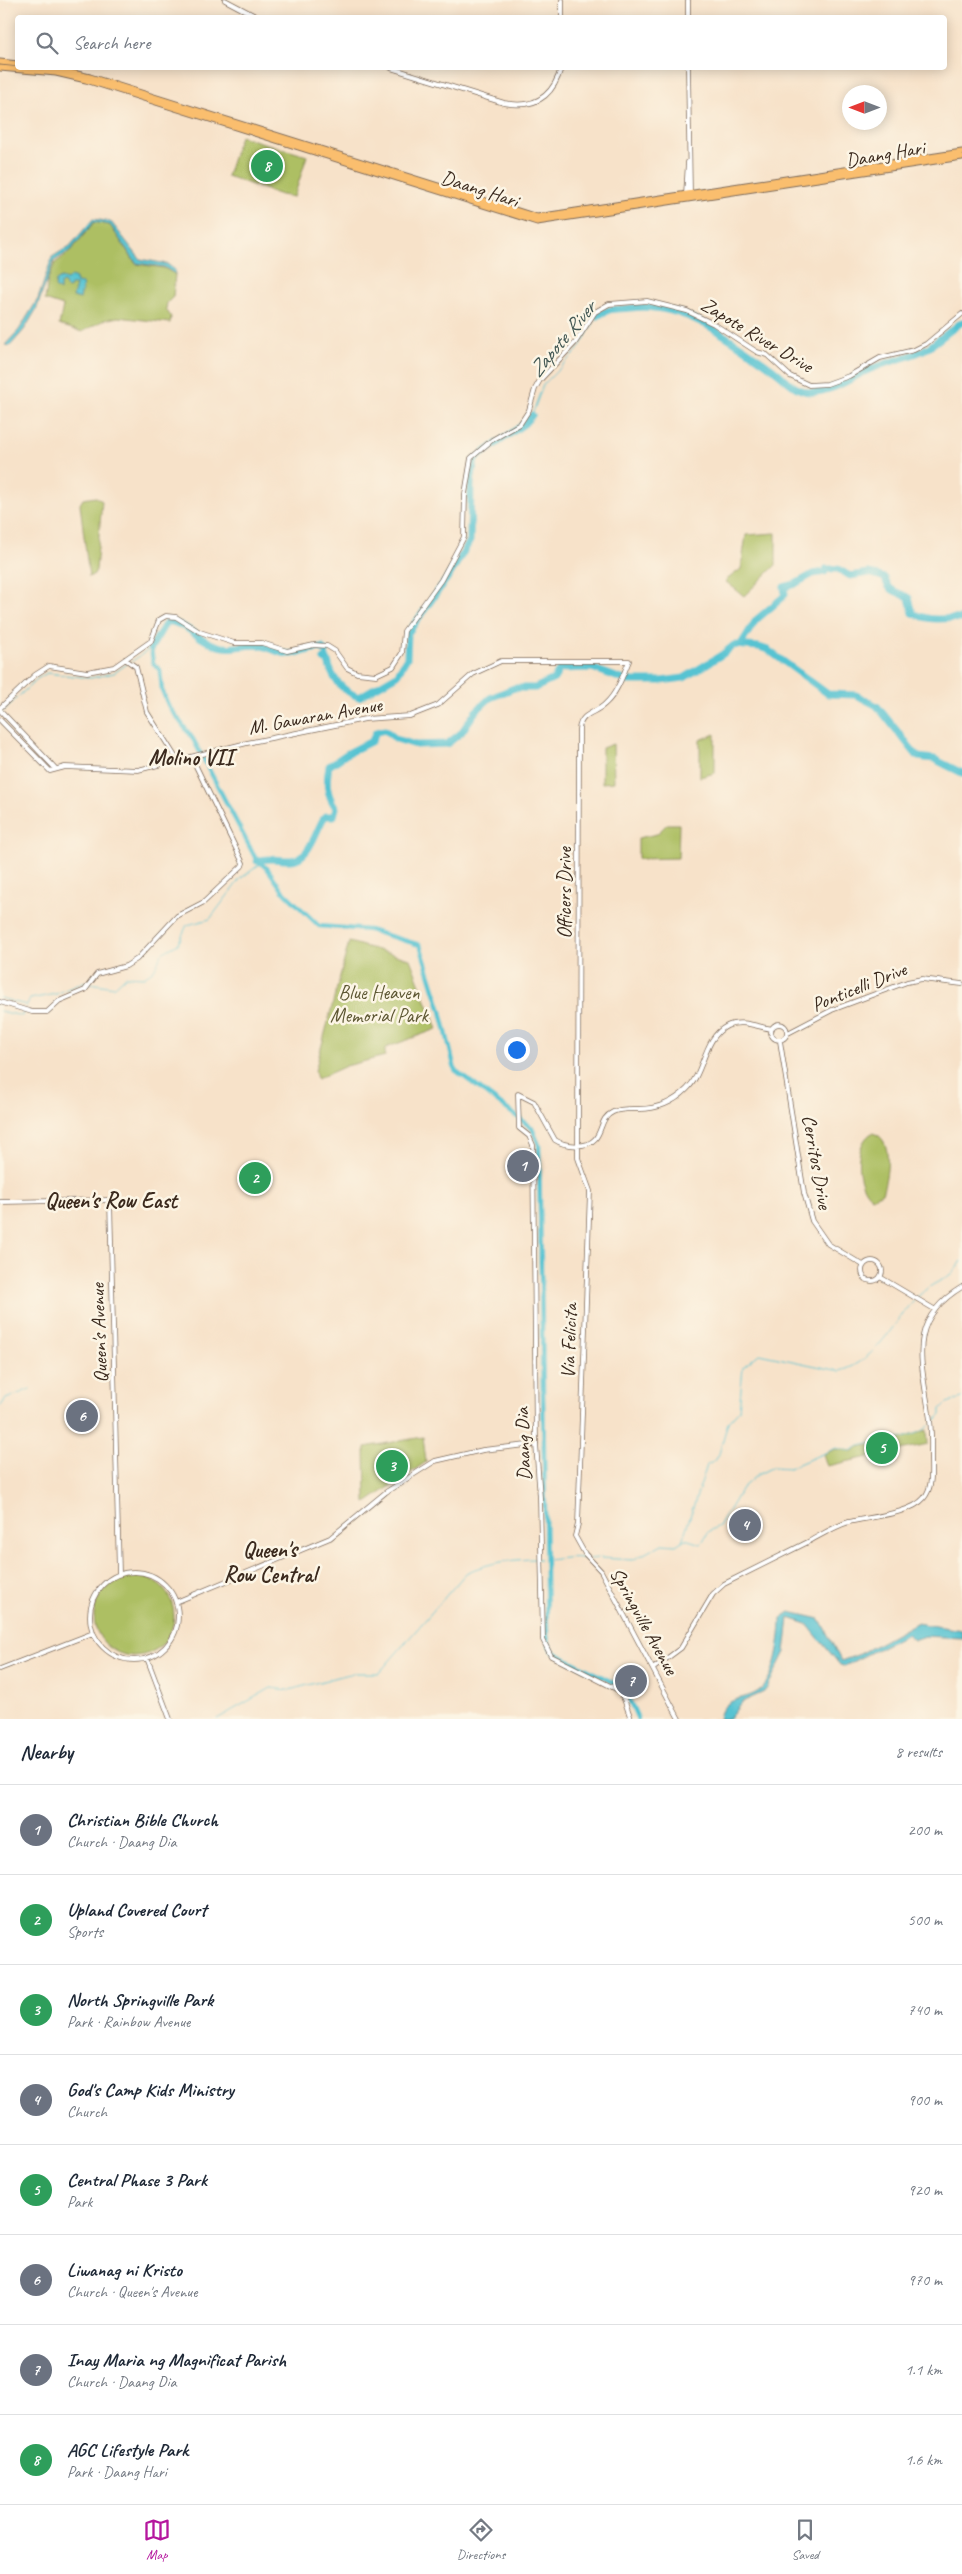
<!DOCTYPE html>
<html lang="en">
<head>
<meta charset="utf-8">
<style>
	:root { --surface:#fff; --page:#f6f6f7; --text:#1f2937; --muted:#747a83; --line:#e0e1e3; --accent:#b5179e }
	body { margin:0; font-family:Caveat,sans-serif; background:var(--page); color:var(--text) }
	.compass { position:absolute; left:842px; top:85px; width:45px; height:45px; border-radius:50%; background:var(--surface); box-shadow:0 2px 12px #0003; rotate:270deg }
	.you { position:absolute; left:516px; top:1049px; width:18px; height:18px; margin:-12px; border:4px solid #fff; border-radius:50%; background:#1a73e8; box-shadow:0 0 0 8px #1a73e833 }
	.badge { display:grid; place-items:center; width:32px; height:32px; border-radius:50%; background:var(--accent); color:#fff; font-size:16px; font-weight:700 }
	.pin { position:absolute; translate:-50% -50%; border:2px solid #fff; box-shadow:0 1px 5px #0006 }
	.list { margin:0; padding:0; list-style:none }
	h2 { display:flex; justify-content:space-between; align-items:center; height:65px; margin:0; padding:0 20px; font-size:21px }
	h2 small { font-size:16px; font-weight:400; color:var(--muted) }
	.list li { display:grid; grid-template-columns:32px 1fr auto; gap:15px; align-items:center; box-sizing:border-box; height:90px; padding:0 20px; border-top:1px solid var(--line) }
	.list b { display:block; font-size:19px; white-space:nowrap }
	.list p { margin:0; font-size:16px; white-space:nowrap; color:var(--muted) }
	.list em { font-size:16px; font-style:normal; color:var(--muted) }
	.icon { flex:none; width:28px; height:28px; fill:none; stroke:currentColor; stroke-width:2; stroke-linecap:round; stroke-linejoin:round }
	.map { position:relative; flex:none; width:962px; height:1719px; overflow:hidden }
	.search { position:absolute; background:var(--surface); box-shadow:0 2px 12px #0003; left:15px; right:15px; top:15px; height:55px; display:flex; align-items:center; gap:12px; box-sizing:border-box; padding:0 18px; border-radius:5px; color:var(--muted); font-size:19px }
	.sheet { height:785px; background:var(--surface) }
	nav { display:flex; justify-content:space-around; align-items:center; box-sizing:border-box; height:70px; border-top:1px solid var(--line); background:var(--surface); font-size:14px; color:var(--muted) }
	nav a { display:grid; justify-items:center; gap:2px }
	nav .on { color:var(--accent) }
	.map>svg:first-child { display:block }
	.green { fill:#adbf63; stroke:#747440 }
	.water { fill:#57c3d2; stroke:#497678 }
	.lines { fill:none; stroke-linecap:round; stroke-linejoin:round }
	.stream { stroke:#57c3d2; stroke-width:1 }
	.canal { stroke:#57c3d2; stroke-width:4.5 }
	.river { stroke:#57c3d2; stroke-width:7 }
	.minor-casing { stroke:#7d6a5a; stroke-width:5.5 }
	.major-casing { stroke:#7d6a5a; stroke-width:7 }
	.minor { stroke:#fff; stroke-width:4 }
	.major { stroke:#fabe6e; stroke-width:5 }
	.labels { text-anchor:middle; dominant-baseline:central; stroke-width:5; stroke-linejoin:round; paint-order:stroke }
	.street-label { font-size:20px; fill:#3b2a1e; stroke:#fcf5e5 }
	.park-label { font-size:20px; fill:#5d5733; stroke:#fcf5e5 }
	.water-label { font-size:21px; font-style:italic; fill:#435854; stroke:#fcf5e5 }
	.quarter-label { font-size:22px; font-weight:bold; fill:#3b2a1e; stroke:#fcf5e5 }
</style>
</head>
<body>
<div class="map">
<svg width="962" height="1719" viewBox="0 0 962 1719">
	<rect width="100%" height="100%" fill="#fcf5e5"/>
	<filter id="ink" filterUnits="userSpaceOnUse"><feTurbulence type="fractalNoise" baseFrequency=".02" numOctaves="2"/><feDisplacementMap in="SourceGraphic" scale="10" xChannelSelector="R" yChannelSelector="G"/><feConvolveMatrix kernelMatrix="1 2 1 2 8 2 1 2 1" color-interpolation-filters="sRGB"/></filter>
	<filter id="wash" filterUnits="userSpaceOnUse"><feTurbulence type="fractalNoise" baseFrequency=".0096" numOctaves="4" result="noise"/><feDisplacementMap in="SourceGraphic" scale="20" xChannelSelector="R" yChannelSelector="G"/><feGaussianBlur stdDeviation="1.12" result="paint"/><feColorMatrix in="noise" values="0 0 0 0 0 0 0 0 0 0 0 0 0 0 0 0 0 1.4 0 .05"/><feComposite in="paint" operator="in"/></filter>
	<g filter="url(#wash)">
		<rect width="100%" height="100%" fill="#f7e2c9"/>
		<path class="green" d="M240 136 307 156 294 197 281 195 227 176Z
			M94 222 110 225 136 264 164 268 175 274 173 297 167 303 166 309 171 317 170 323 118 317 104 320 82 332 59 325 63 306 45 300 48 279 55 263 70 252Z
			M96 497 102 501 96 570 94 574 89 577 80 504 83 499Z
			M776 533V565L744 596 725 581 741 569 746 535Z
			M715 734V773L700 777V740Z
			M613 744 614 782 602 783V748Z
			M667 824H679L678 858 638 859V838L657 834Z
			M349 942 410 959 437 1029 385 1048V1056L346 1066 317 1079 315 1071Z
			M872 1133C895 1137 887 1178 882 1193L872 1198C855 1186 853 1144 872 1133Z
			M927 1430 928 1444 827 1466 823 1454 836 1449 853 1451 858 1447 894 1441Z
			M423 1437 426 1462 366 1503 365 1447Z
			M94 1616a40 40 0 1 1 80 0a40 40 0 1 1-80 0Z"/>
		<path class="water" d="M93 219 111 222 140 259 167 264 175 270V274L164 267 136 263 110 225 94 222 71 250 54 261 36 310 24 330 10 346 5 345 19 330 38 299 52 257 70 246Z
			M71 276 76 278V283L83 284 80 299 73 297 76 285H70L69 288 66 287 65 283 62 282 60 286V291L55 287 56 281 61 278 67 280Z
			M790 1612 820 1619 841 1661 860 1654 916 1623 962 1630V1638L924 1636 914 1640 907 1634 844 1666 840 1665 807 1624 789 1618 785 1652 767 1688 764 1692 742 1702 729 1719H719C723 1694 747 1702 761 1689 776 1676 781 1637 781 1618Z"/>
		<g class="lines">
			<path class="stream" d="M532 415 543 385 577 351 598 316
				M131 662 151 648
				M0 714 37 679 47 673 91 678 114 673 127 664
				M0 998 26 1005
				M25 1008 30 999 56 994 83 982 114 987 126 976 144 977 154 970 162 953 178 944 187 925 210 919 240 879 260 864
				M0 1011 22 1016 23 1012
				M0 1407 6 1399 30 1389
				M932 1424 941 1414V1409L947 1403 962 1398
				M682 1541 707 1465 715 1461 719 1454 728 1422 739 1410 743 1367 759 1354 840 1371C878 1362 897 1314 923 1292 939 1278 948 1282 962 1261
				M601 1558 633 1560 662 1544 676 1545 685 1539 701 1544 709 1531 719 1526 742 1488 757 1475 773 1467 789 1468 836 1448 850 1451C854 1450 856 1447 860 1446 883 1439 910 1442 929 1426
				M590 1559 598 1558
				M544 1560C557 1560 575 1555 586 1559
				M217 1719 271 1688 289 1690 353 1673H379L466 1573C488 1562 515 1559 540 1559"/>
			<path class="canal" d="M151 648 153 663 160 670 162 690 168 705 193 739 257 861 267 868 283 891 319 926 369 930 420 945 441 1011 455 1070 532 1128 539 1145 547 1636 550 1647 555 1653 624 1688 638 1719"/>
			<path class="river" d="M598 316C610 307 615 310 630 308 683 301 731 339 772 368 784 377 794 391 810 392 835 393 853 375 876 367 893 360 913 357 929 347 940 339 951 330 962 322
				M741 644 756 620 782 598 785 594 784 587 795 584 813 574 825 572 826 569H838L850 576 869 573 885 578C888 593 899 591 909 598L913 613C932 623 942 617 962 619
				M151 648 167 621C185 623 198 639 215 645 232 652 247 642 262 646 272 648 280 655 291 654 302 654 311 648 322 648L326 652
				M326 657 324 659 328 661C332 680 342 691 359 697L397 675 407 658 408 633 451 573 470 541 471 481 475 459 524 424 532 415
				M257 861C269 857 277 860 289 860 310 861 315 831 325 816H334L336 808C326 793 326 783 329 766L348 753 372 741 376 732 385 730 396 739 416 745 447 744 461 733 476 711 490 698 514 688H535L554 679 560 669 592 668 627 681H661L684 678 723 654 734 645 759 647 768 650 828 694 856 695 877 706 918 757 934 759 962 773"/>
		</g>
	</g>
	<g filter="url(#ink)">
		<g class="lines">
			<defs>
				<path id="minor" d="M225 0 259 18
					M688 0V18
					M562 18V0
					M391 68 504 103C534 109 553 97 561 68
					M688 68 690 194
					M686 195 688 162
					M125 659 136 667 147 712 178 761
					M0 708 35 675 49 666 87 672 114 667 151 641 159 620 166 616 176 617 200 632 234 643H262L287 651 314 645 327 646 335 651 347 668 357 673 376 675 393 667 402 653 404 631 441 580 464 537 465 494 471 458 492 440 520 424 529 410 535 389 540 380 575 343 595 312 609 304 647 301 687 311 714 324 757 352 767 355 790 376 809 385 827 384 849 376 880 358 914 350 926 344 962 314
					M0 710 55 768
					M0 720 50 771 65 767 138 770 247 743 365 719 410 716 438 705 473 674 501 661H629C623 675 617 693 606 703 596 714 581 712 579 729L578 1158 590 1191 578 1524 575 1536 585 1554 601 1571 679 1719
					M0 1002 32 1012H47L59 1001 85 990 97 974 126 966 137 959 177 916 204 902 242 866 243 863 192 758
					M771 1032a8 8 0 1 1 16 0a8 8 0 1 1-16 0Z
					M788 1033 832 1010 907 982 922 979 962 984
					M780 1041 804 1193 812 1221 828 1244 863 1265
					M0 1202 110 1200 119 1574
					M862 1271a10 10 0 1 1 20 0a10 10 0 1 1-20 0Z
					M880 1277 934 1309
					M90 1616a44 44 0 1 1 88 0a44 44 0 1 1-88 0Z
					M176 1602 330 1538 386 1492 435 1461 483 1450 536 1444
					M147 1658 170 1719
					M654 1668 681 1648 713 1594 724 1584C752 1570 780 1556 808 1542 821 1535 835 1526 849 1522 869 1517 911 1514 924 1498 933 1487 931 1472 931 1458 931 1444 932 1428 929 1413 921 1359 907 1320 962 1287
					M0 1669 93 1633
					M631 1719 624 1699 618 1690 551 1656 543 1640 540 1498 536 1444 533 1145 529 1136 519 1128 518 1094 534 1102 555 1140C564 1146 586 1149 595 1139 603 1130 600 1118 613 1112 621 1108 631 1109 639 1109 657 1109 674 1102 687 1089 705 1072 703 1038 727 1026 740 1019 758 1027 772 1029"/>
				<path id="major" d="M0 62 18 64
					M0 68 56 73 86 80 537 222 962 157
					M51 68 90 77 537 217 962 152"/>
			</defs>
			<use href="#minor" class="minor-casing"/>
			<use href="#major" class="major-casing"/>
			<use href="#minor" class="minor"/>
			<use href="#major" class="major"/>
		</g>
	</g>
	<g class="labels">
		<g class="street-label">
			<text transform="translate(885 154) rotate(-10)">Daang Hari</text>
			<text transform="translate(480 189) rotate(18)">Daang Hari</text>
			<text transform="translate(757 335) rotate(31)">Zapote River Drive</text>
			<text transform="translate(315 716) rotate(-10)">M. Gawaran Avenue</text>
			<text transform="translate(564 893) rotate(-90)">Officers Drive</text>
			<text transform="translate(859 987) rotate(-22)">Ponticelli Drive</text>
			<text transform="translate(817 1162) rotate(80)">Cerritos Drive</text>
			<text transform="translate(99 1333) rotate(-92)">Queen's Avenue</text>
			<text transform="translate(569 1341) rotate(-88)">Via Felicita</text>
			<text transform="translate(523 1444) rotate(-92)">Daang Dia</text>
			<text transform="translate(644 1621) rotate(61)">Springville Avenue</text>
		</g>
		<g class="park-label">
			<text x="379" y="992">Blue Heaven<tspan x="379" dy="23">Memorial Park</tspan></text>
		</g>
		<g class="water-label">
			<text transform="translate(562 339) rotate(-50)">Zapote River</text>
		</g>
		<g class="quarter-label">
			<text x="191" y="758">Molino VII</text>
			<text x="111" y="1201">Queen's Row East</text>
			<text x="270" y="1550">Queen's<tspan x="270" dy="25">Row Central</tspan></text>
		</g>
	</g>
</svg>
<svg class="compass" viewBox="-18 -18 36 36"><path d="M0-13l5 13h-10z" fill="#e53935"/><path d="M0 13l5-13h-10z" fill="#747a83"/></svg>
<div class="you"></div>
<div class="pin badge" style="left:523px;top:1166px;background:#6b7280">1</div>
<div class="pin badge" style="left:255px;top:1178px;background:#2e9e5b">2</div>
<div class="pin badge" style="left:392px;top:1466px;background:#2e9e5b">3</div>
<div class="pin badge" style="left:745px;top:1525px;background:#6b7280">4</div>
<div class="pin badge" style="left:882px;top:1448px;background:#2e9e5b">5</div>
<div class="pin badge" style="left:82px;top:1416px;background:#6b7280">6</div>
<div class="pin badge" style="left:631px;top:1681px;background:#6b7280">7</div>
<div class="pin badge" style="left:267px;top:166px;background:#2e9e5b">8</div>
<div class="search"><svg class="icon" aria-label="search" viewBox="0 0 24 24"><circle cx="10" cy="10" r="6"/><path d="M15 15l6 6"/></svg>Search here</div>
</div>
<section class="sheet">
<h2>Nearby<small>8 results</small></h2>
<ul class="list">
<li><span class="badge" style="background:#6b7280">1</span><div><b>Christian Bible Church</b><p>Church · Daang Dia</p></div><em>200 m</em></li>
<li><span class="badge" style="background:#2e9e5b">2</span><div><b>Upland Covered Court</b><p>Sports</p></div><em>500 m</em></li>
<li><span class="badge" style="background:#2e9e5b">3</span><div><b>North Springville Park</b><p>Park · Rainbow Avenue</p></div><em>740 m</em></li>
<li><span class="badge" style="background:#6b7280">4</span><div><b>God's Camp Kids Ministry</b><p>Church</p></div><em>900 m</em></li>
<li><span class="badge" style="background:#2e9e5b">5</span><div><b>Central Phase 3 Park</b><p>Park</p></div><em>920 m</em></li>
<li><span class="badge" style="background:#6b7280">6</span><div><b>Liwanag ni Kristo</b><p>Church · Queen's Avenue</p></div><em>970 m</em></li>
<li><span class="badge" style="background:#6b7280">7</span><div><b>Inay Maria ng Magnificat Parish</b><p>Church · Daang Dia</p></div><em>1.1 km</em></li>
<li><span class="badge" style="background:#2e9e5b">8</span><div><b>AGC Lifestyle Park</b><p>Park · Daang Hari</p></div><em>1.6 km</em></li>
</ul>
</section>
<nav>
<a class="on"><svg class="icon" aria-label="map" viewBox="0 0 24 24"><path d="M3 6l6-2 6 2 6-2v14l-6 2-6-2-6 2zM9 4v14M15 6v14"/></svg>Map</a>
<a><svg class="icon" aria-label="directions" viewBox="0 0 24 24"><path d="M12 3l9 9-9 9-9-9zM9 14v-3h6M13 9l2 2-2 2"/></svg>Directions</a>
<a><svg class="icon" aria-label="saved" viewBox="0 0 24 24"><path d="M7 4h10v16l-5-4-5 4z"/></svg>Saved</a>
</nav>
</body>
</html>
